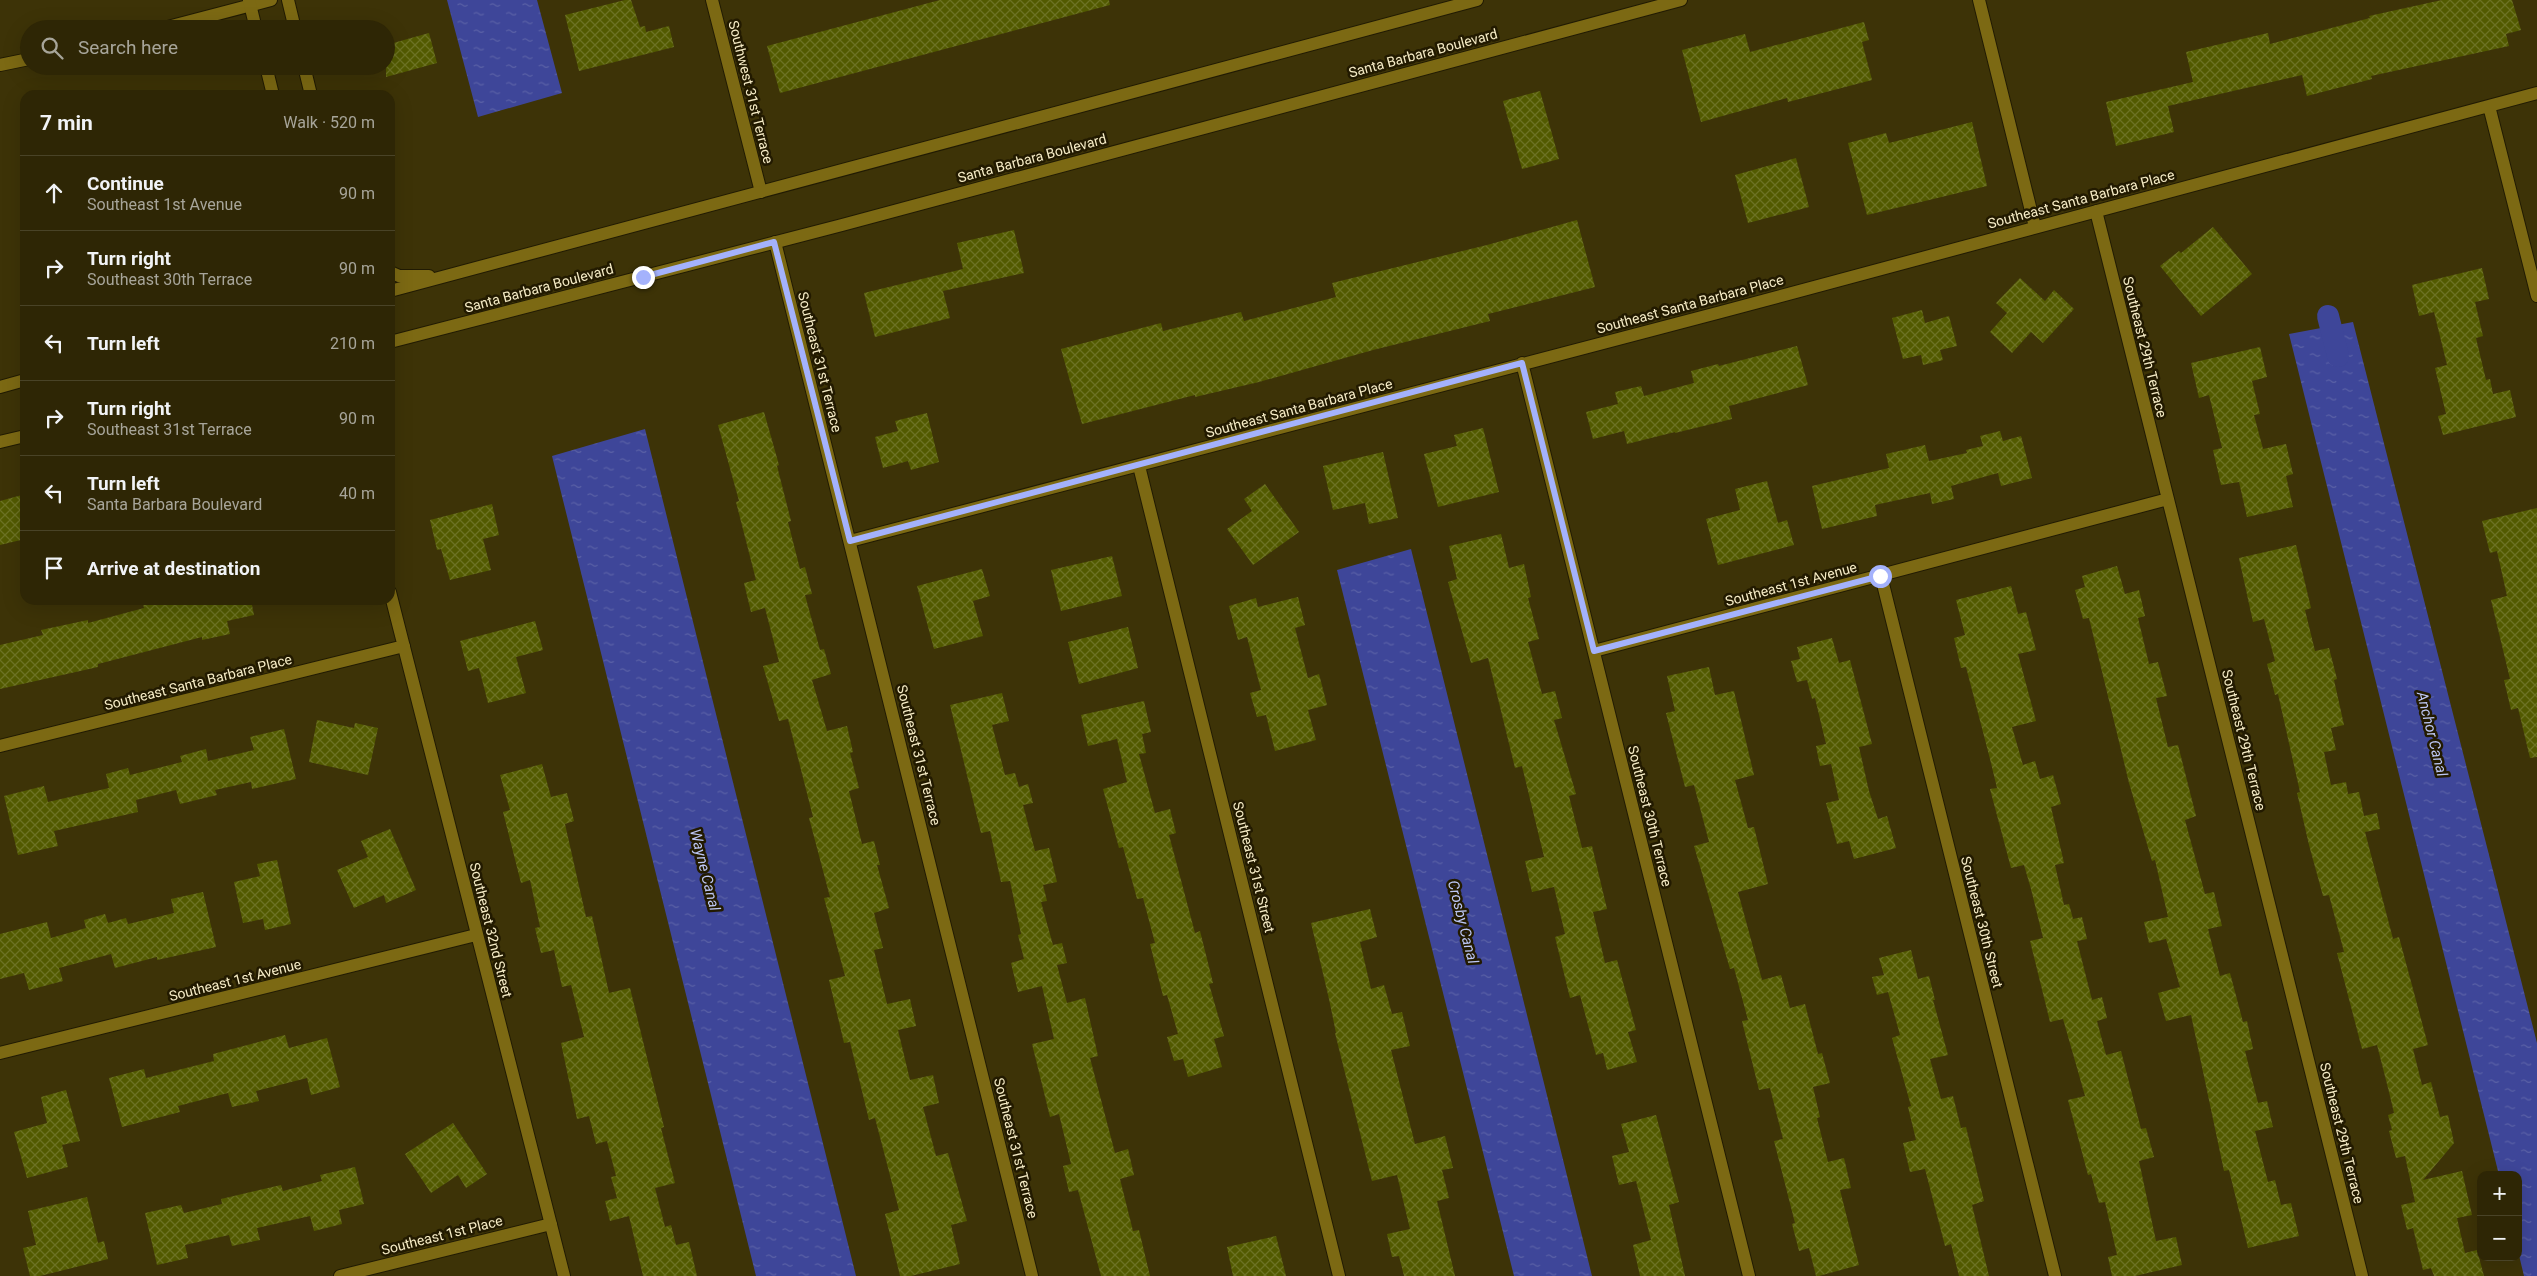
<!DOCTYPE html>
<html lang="en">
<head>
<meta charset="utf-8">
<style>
	:root { --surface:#2e2605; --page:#3a3213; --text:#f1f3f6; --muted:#a7a59a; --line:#494327 }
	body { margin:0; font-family:Roboto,sans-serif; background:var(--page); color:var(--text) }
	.controls { position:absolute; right:15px; bottom:15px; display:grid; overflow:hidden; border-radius:10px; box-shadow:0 5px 20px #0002 }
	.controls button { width:45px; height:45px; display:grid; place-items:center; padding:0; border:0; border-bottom:1px solid var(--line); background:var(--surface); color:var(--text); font:25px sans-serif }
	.stop { position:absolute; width:15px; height:15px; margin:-11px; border:4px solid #a4b2fc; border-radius:50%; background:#fff }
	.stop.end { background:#a4b2fc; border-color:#fff; box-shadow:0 1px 5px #0008 }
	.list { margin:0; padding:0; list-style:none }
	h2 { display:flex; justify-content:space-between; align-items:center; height:65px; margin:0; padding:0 20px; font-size:21px }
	h2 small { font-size:16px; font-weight:400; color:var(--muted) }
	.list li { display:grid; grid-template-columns:32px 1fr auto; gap:15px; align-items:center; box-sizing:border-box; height:75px; padding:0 20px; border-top:1px solid var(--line) }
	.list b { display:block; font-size:19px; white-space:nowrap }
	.list p { margin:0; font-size:16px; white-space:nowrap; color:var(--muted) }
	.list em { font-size:16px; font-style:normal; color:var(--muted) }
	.icon { flex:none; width:28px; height:28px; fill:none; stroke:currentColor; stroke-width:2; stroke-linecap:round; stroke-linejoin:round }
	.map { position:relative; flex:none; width:2537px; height:1276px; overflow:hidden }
	.search { position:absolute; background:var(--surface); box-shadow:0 5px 20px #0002; left:20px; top:20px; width:375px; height:55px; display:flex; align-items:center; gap:12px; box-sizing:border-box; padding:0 18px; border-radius:28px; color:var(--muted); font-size:19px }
	.panel { position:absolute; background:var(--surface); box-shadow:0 5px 20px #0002; left:20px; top:90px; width:375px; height:515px; border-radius:15px }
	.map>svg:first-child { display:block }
	.water { fill:url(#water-ripples) }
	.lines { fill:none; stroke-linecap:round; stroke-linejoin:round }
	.canal { stroke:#3e4699; stroke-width:22 }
	.building { fill:url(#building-cross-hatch) }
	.minor-casing { stroke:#211b03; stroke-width:14 }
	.secondary-casing { stroke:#211b03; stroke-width:14 }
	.minor { stroke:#7c6913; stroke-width:12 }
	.secondary { stroke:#7c6913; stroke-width:12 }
	.route { stroke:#a4b2fc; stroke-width:6 }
	.labels { text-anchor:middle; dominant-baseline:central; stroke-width:5; stroke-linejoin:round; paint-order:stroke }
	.street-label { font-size:14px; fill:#f6ecc6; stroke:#221a00 }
	.water-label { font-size:15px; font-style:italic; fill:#bdc7f5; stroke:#221a00 }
</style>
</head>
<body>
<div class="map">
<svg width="2537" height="1276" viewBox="0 0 2537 1276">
	<defs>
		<pattern id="water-ripples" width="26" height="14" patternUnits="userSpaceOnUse" patternTransform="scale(1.25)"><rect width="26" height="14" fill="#3e4699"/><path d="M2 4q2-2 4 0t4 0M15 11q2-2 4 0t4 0" fill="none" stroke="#5a61a6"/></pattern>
		<pattern id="building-cross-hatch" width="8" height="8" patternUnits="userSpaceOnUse" patternTransform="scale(1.25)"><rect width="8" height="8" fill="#525a00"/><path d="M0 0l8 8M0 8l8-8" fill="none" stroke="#6c7224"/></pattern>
	</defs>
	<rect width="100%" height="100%" fill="#3d3307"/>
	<path class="water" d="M447 0H537L562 93 478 117Z
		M2353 322 2537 1043V1276H2524L2518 1251V1175H2499L2289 334Z
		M645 429 856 1276H756L552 456Z
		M1411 549 1592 1276H1514L1337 570Z"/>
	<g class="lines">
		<path class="canal" d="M2328 316 2338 356"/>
	</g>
	<path class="building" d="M625 0H631L640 27 645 26 646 32 669 26 674 47 579 71 565 15Z
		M940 0H1109L1110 5 780 93 767 46Z
		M2442 0H2512L2521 30 2506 34 2509 46 2371 76 2372 79 2307 96 2302 75 2168 106 2174 132 2116 146 2106 102 2193 82 2186 52 2268 33 2270 44 2370 18 2369 16Z
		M1864 22 1869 40 1862 42 1872 80 1788 102 1787 98 1701 122 1682 50 1745 34 1750 52Z
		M429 33 437 63 386 77V45Z
		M1540 91 1559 159 1522 169 1503 101Z
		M1972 122 1987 186 1867 215 1848 143 1886 133 1889 143Z
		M1796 158 1809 207 1748 223 1735 175Z
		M1577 220 1595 287 1488 314 1490 321 1373 350 1259 382 1195 397V395L1082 424 1061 349 1161 323 1163 331 1241 312 1244 321 1336 297 1332 283 1487 245Z
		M2213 227 2252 274 2201 316 2160 266 2179 251 2181 253Z
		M1014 230 1024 273 943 291 950 318 875 337 864 293 963 269 957 243Z
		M2482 268 2489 299 2475 302 2483 336 2476 338 2486 380 2490 379 2493 394 2510 390 2516 417 2443 435 2438 416 2446 414 2435 368 2447 365 2434 312 2419 316 2412 285Z
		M2020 278 2045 301 2054 290 2074 309 2043 343 2031 332 2012 353 1990 332 2007 313 1996 303Z
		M1922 310 1925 323 1949 316 1957 346 1940 350 1943 360 1923 365 1921 355 1903 359 1892 318Z
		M1797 346 1808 385 1729 406 1732 419 1675 433V432L1627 444 1624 431 1593 439 1586 412 1618 404 1615 392 1641 386 1644 396 1694 383 1691 371 1718 364 1719 366Z
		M2260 347 2267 377 2252 381 2260 414 2254 415 2263 449 2286 444 2293 474 2286 476 2293 507 2247 517 2239 482 2221 485 2213 450 2222 448 2209 395 2199 398 2191 363Z
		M764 412 779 465 777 466 791 521 788 522 800 569 805 567 812 594 805 595 820 650 824 649 831 674 812 680 827 731 847 726 853 752 850 753 859 788 849 791 862 844 874 841 880 865H877L889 908 874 913 883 948 874 950 887 1004 910 999 916 1026 898 1030 910 1080 933 1075 939 1103 923 1107 936 1156 948 1153 967 1221 951 1225 960 1264 911 1276H900L885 1214 899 1210 875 1118 869 1120 850 1042 844 1043 829 980 845 976 824 898 830 897 809 818 813 817 788 719 779 721 763 666 779 662 765 608 751 612 744 583 756 580 736 502 739 501 718 425Z
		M927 413 939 462 911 470 908 461 883 468 875 437 898 431 895 421Z
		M1483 428 1499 492 1438 507 1424 454 1457 446 1454 435Z
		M2000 431 2003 441 2021 436 2032 478 2001 486 1998 473 1951 486 1954 499 1932 504 1930 493 1875 505 1877 516 1822 529 1812 486 1889 468 1886 454 1925 445 1929 461 1967 453 1966 450 1983 446 1980 436Z
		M1383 452 1398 518 1369 524 1365 503 1333 510 1323 466Z
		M1767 481 1778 523 1787 520 1794 545 1718 565 1706 519 1740 510 1735 489Z
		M1265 484 1299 532 1253 565 1227 529 1252 511 1244 499Z
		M22 495 25 507V539L0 545V501Z
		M492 504 499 535 483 539 491 570 450 580 441 549 437 550 430 520Z
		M2537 508V757L2530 758 2518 708 2511 710 2504 680 2510 679 2491 600 2507 596 2497 551 2490 553 2482 521Z
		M1501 534 1509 568 1524 564 1531 597 1528 598 1539 639 1528 642 1542 694 1555 691 1562 718 1554 720 1576 794 1569 796 1582 848 1592 846 1607 909 1593 912 1605 963 1617 960 1636 1030 1628 1032 1637 1062 1607 1070 1603 1053 1596 1055 1580 995 1570 998 1555 937 1565 934 1554 887 1532 892 1525 861 1544 857 1522 766 1515 768 1488 658 1471 663 1448 582 1457 579 1449 546Z
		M2296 545 2311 608 2305 610 2315 651 2329 648 2337 679 2334 680 2344 725 2331 728 2336 750 2324 752 2331 785 2346 782 2348 794 2359 792 2364 816 2377 813 2380 829 2365 832 2393 939 2399 937 2428 1045 2413 1049 2422 1085 2431 1082 2440 1117 2448 1115 2454 1143 2423 1180 2462 1171 2472 1215 2457 1218 2465 1253 2477 1250 2484 1276H2434L2431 1268 2423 1270 2413 1228 2407 1230 2401 1205 2415 1202 2405 1156 2396 1158 2389 1131 2392 1130 2388 1115 2394 1113 2389 1092 2377 1045 2362 1049 2337 953 2344 952 2329 895 2323 896 2309 845 2297 793 2300 792 2278 694 2275 695 2267 664 2275 661 2264 619 2253 622 2239 558Z
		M1112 556 1122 596 1061 611 1051 570Z
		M2117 566 2125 594 2139 590 2145 616 2138 618 2149 664 2158 662 2167 696 2156 698 2168 747 2178 745 2196 816 2185 820 2205 894 2214 892 2222 926 2208 929 2220 976 2230 973 2243 1022 2247 1021 2253 1049 2245 1051 2258 1103 2267 1101 2273 1127 2255 1131 2268 1182 2275 1180 2281 1205 2291 1203 2299 1236 2248 1248 2229 1170 2224 1171 2191 1015 2166 1021 2158 993 2180 987 2166 939 2149 943 2144 922 2168 917 2155 860 2152 861 2129 783 2089 618 2083 619 2075 590 2085 587 2082 576Z
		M982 569 990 596 973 601 983 636 934 649 917 586Z
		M2011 586 2018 614 2026 612 2036 650 2018 654 2036 721 2012 727 2023 765 2035 761 2040 779 2053 775 2061 804 2051 807 2064 863 2055 865 2064 905 2069 904 2073 919 2082 917 2087 939 2077 941 2092 1000 2102 997 2107 1018 2097 1021 2106 1055 2121 1051 2141 1129 2146 1128 2154 1157 2139 1161 2156 1241 2176 1237 2182 1265 2135 1276H2112L2108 1257 2117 1255 2105 1202 2099 1203 2091 1174 2088 1175 2068 1100 2085 1096 2063 1019 2050 1022 2030 941 2043 938 2031 889 2024 865 2011 868 1990 789 1997 788 1990 759 1966 667 1961 668 1954 638 1965 635 1956 600Z
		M1298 597 1305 625 1295 628 1308 678 1319 674 1327 705 1308 710 1316 740 1275 751 1266 715 1257 717 1250 693 1261 690 1247 637 1238 640 1229 606 1256 598 1258 607Z
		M142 600H251L254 615 227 621 230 634 202 640V637L98 664V667L0 689V645L43 635 41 630 88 620V623L144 608Z
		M535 621 543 650 516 657 526 693 488 703 479 668 468 671 460 641Z
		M1128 627 1138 668 1079 684 1068 642Z
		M1832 638 1839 663 1850 660 1872 744 1859 747 1869 791 1878 819 1887 816 1896 848 1854 859 1849 841 1837 844 1826 803 1839 800 1831 764 1820 766 1816 746 1826 744 1815 698 1812 699 1807 680 1797 682 1791 661 1800 659 1797 647Z
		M1709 667 1715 695 1734 691 1754 775 1735 780 1748 828 1754 827 1768 884 1738 892 1762 980 1781 975 1790 1008 1805 1004 1818 1054 1822 1053 1830 1083 1813 1087 1820 1117 1817 1118 1828 1162 1844 1158 1851 1188 1840 1190 1859 1265 1819 1276H1816L1809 1248 1799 1251 1792 1224 1795 1223 1774 1141 1783 1139 1770 1088 1759 1090 1742 1021 1748 1020 1734 968 1730 969 1694 846 1709 842 1694 785 1685 787 1666 713 1675 711 1667 676Z
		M1002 693 1009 721 992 725 1005 775 1015 773 1019 787 1028 784 1033 803 1023 805 1035 851 1049 848 1057 882 1043 885 1047 901 1041 902 1053 945 1062 943 1067 963 1057 965 1067 1003 1085 998 1098 1056 1090 1058 1115 1153 1128 1149 1134 1175 1120 1179 1133 1231 1139 1230 1150 1276H1101L1078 1190 1069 1192 1063 1166 1071 1164 1059 1114 1050 1117 1032 1044 1054 1039 1042 986 1018 992 1011 963 1024 959 1018 935 1021 934 1010 881 1001 882 990 831 981 833 950 705Z
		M1144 701 1151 732 1142 734 1146 753 1139 754 1155 813 1170 809 1176 833 1169 835 1195 933 1200 931 1213 983 1209 984 1224 1036 1214 1039 1222 1067 1188 1077 1183 1059 1174 1061 1167 1037 1178 1034 1167 995 1163 996 1150 944 1155 943 1143 898 1137 899 1123 847 1119 848 1103 789 1127 782 1117 739 1088 746 1081 715Z
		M317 720 354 728 355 723 378 728 368 775 309 762Z
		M284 729 296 779 252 789 251 782 215 790 217 795 180 804 176 790 136 800 138 812 54 831 58 846 18 855 4 796 44 786 48 802 109 788 106 774 128 768 130 775 182 762 180 756 206 749 208 761 254 750 250 737Z
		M542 764 551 797 567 793 574 821 565 824 586 917 592 916 609 993 630 988 664 1127 661 1128 675 1183 655 1188 665 1227 671 1225 676 1245 689 1242 697 1276H643L629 1216 610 1221 605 1201 617 1198 611 1177 616 1176 607 1141 596 1144 589 1116 577 1119 561 1043 584 1037 571 985 562 987 554 950 541 953 535 928 540 927 530 880 521 883 503 812 510 810 500 775Z
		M390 829 416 890 386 903 384 895 354 908 337 870 368 857 361 841Z
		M277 860 291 924 265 930 263 919 243 923 234 882 260 876 257 864Z
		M203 892 216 947 157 960V957L115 968 111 954 59 968 63 981 29 990 24 973 0 979V934L47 922 51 938 86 928 84 920 105 914 108 923 126 918 128 924 174 913 171 899Z
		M1370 909 1377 937 1360 942 1371 989 1384 985 1392 1014 1402 1012 1410 1046 1391 1050 1415 1144 1445 1136 1453 1168 1442 1170 1449 1198 1437 1201 1455 1276H1404L1399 1256 1392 1257 1387 1234 1410 1229 1397 1175 1372 1181 1335 1033H1336L1329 999 1311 923Z
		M1911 950 1918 979 1929 976 1935 1000H1933L1948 1055 1930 1059 1941 1099 1953 1096 1961 1128 1966 1127 1984 1201 1972 1205 1989 1276H1959L1951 1244 1945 1246 1925 1169 1910 1172 1903 1143 1916 1140 1908 1107 1911 1106 1892 1038 1900 1035 1888 992 1877 995 1872 977 1884 975 1879 958Z
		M285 1035 289 1048 327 1038 340 1087 311 1095 307 1078 256 1091 259 1101 232 1107 228 1093 178 1106 180 1112 122 1127 109 1078 144 1069 146 1078 214 1061 213 1054Z
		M66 1090 80 1141 62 1145 68 1167 27 1178 14 1132 47 1123 41 1097Z
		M1656 1115 1679 1202 1669 1205 1685 1276H1640L1633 1245 1651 1240 1636 1181 1619 1185 1612 1156 1629 1152 1621 1124Z
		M453 1123 487 1174 466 1188 458 1175 431 1193 405 1154Z
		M355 1167 364 1204 339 1210 342 1224 314 1231 310 1216 257 1228 260 1240 232 1246 229 1235 185 1245 188 1258 157 1265 145 1213 181 1205 184 1213 222 1204 221 1199 281 1185 283 1191 322 1181 320 1175Z
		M87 1197 98 1243 104 1241 108 1259 40 1276H30L23 1248 36 1245 28 1211Z
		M1276 1236 1286 1276H1233L1227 1247Z"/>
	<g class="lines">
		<defs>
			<path id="minor" d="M712 0 761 192
				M1979 0 2035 227
				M160 29 271 0
				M0 65 29 59
				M2489 106 2537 296
				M2096 211 2362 1276
				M775 242 1032 1276
				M1522 363 1749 1276
				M1139 466 1339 1276
				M850 541 1721 312 2537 93
				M1881 576 2055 1276
				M390 592 564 1276
				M1594 651 2168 499
				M0 746 404 646
				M0 1053 476 935
				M340 1276 551 1224"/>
			<path id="secondary" d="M249 0 256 29
				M288 0 295 29
				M266 66 273 95
				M304 66 311 95
				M390 272 399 276H429
				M390 291 1477 0
				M390 342 842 225 1681 0
				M0 387 25 380
				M0 442 25 436"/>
		</defs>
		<use href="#minor" class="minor-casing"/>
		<use href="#secondary" class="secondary-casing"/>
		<use href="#minor" class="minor"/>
		<use href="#secondary" class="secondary"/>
	</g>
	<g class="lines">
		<path class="route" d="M643 277 774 242 850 541 1522 363 1594 651 1880 576"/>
	</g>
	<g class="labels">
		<g class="street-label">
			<text transform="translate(1423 53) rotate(-15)">Santa Barbara Boulevard</text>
			<text transform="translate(751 92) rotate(76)">Southwest 31st Terrace</text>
			<text transform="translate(1032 158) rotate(-15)">Santa Barbara Boulevard</text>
			<text transform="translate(2081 199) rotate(-15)">Southeast Santa Barbara Place</text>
			<text transform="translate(539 288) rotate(-15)">Santa Barbara Boulevard</text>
			<text transform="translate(1690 304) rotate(-15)">Southeast Santa Barbara Place</text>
			<text transform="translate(2145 347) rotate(76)">Southeast 29th Terrace</text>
			<text transform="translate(820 362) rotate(76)">Southeast 31st Terrace</text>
			<text transform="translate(1299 408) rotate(-15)">Southeast Santa Barbara Place</text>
			<text transform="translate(1791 584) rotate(-15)">Southeast 1st Avenue</text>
			<text transform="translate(198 682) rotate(-14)">Southeast Santa Barbara Place</text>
			<text transform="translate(2244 740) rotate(76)">Southeast 29th Terrace</text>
			<text transform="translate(919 755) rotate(76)">Southeast 31st Terrace</text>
			<text transform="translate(1650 816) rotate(76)">Southeast 30th Terrace</text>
			<text transform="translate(1254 867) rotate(76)">Southeast 31st Street</text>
			<text transform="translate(1982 922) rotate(76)">Southeast 30th Street</text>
			<text transform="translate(491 930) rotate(76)">Southeast 32nd Street</text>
			<text transform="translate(235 980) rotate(-14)">Southeast 1st Avenue</text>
			<text transform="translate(2342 1133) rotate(76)">Southeast 29th Terrace</text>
			<text transform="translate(1016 1148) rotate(76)">Southeast 31st Terrace</text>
			<text transform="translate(442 1235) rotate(-14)">Southeast 1st Place</text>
		</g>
		<g class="water-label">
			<text transform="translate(2432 734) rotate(76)">Anchor Canal</text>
			<text transform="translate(705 870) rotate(76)">Wayne Canal</text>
			<text transform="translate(1463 922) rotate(76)">Crosby Canal</text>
		</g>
	</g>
</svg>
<div class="controls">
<button>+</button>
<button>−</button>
</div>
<div class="stop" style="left:1880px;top:576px"></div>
<div class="stop end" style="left:643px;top:277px"></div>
<div class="search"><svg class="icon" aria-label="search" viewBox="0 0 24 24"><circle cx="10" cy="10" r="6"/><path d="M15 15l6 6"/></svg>Search here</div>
<section class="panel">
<h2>7 min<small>Walk · 520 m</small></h2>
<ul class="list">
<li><svg class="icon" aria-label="ahead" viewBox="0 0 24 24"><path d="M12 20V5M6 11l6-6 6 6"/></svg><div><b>Continue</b><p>Southeast 1st Avenue</p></div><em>90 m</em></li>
<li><svg class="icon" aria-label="right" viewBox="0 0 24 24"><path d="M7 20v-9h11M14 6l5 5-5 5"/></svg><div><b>Turn right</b><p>Southeast 30th Terrace</p></div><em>90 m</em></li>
<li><svg class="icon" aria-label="left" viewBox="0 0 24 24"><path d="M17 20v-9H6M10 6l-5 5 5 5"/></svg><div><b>Turn left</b></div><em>210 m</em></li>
<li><svg class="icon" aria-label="right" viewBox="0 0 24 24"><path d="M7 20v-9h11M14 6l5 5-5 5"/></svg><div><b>Turn right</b><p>Southeast 31st Terrace</p></div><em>90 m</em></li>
<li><svg class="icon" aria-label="left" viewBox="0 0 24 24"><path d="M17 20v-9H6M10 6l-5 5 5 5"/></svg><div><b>Turn left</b><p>Santa Barbara Boulevard</p></div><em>40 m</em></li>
<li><svg class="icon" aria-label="arrive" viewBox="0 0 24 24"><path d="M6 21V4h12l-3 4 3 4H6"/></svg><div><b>Arrive at destination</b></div></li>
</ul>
</section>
</div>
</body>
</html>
